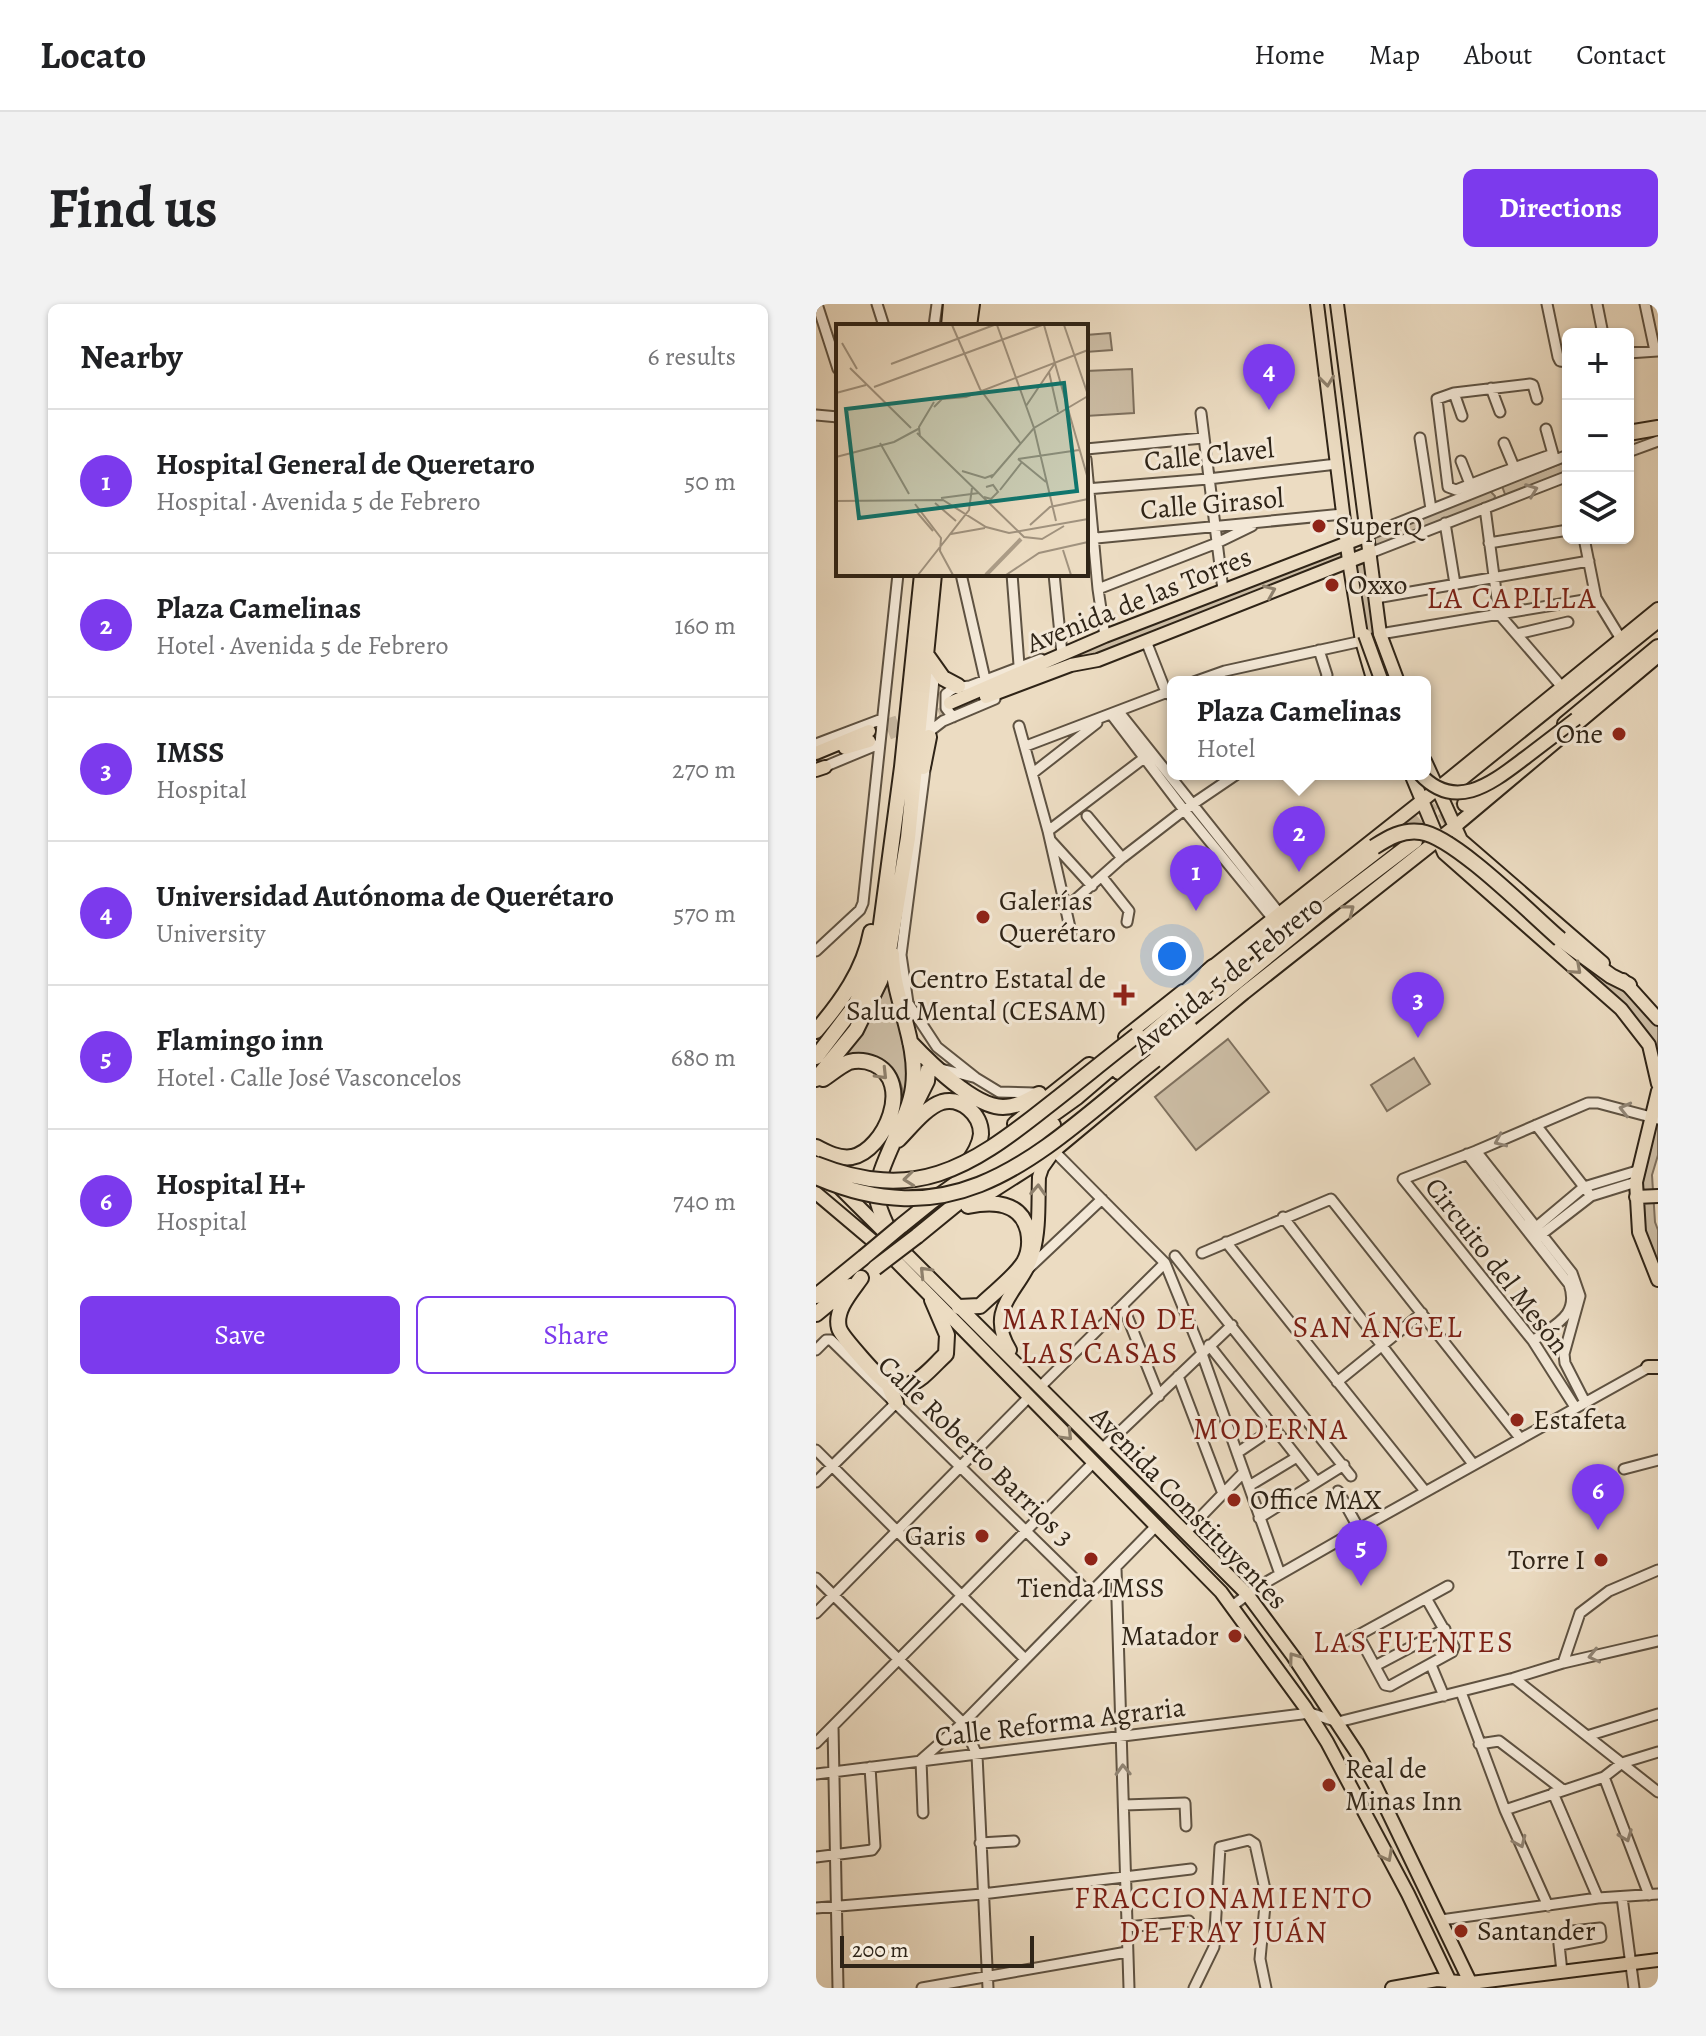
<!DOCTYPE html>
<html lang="en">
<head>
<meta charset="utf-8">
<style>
	:root { --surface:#fff; --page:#f2f2f2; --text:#202124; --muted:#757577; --line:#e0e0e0; --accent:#7c3aed }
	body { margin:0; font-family:Alegreya,serif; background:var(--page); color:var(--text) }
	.controls { position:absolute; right:24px; top:24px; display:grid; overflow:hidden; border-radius:12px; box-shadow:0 2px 6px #0004 }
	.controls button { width:72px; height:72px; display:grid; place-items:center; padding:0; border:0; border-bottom:2px solid var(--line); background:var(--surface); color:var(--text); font:40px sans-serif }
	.scale { position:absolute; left:24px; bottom:20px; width:194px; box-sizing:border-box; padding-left:8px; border:4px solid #2f2417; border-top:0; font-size:22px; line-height:28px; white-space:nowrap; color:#2f2417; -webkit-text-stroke:6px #f3e8d7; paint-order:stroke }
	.you { position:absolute; left:356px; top:652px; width:28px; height:28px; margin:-20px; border:6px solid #fff; border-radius:50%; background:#1a73e8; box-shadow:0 0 0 12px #1a73e833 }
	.badge { display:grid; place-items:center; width:52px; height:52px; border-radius:50%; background:var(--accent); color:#fff; font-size:26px; font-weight:700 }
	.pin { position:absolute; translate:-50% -66px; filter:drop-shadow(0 2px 4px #0008) }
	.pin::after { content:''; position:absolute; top:42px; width:28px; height:24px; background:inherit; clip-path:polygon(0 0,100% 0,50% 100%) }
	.popup { position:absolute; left:351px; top:372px; width:264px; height:104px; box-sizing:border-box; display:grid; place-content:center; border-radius:12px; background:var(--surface); filter:drop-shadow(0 2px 6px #0005); font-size:26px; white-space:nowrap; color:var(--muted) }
	.popup b { font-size:30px; color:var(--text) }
	.popup::after { content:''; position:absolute; left:50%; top:100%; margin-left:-16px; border:16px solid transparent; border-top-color:var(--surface) }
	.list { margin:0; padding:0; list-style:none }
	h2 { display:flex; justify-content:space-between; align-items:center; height:104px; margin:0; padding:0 32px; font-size:34px }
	h2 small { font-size:26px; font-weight:400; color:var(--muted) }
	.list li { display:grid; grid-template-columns:52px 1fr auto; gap:24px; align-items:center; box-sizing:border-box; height:144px; padding:0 32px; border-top:2px solid var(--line) }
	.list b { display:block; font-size:30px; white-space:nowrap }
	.list p { margin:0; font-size:26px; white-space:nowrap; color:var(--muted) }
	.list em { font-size:26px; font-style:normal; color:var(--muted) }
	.actions { display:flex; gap:16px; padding:24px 32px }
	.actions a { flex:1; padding:18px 0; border:2px solid var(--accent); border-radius:12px; text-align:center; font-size:28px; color:var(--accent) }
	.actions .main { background:var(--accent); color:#fff }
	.icon { flex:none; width:44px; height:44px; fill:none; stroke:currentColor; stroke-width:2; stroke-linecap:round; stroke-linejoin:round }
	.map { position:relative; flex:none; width:842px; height:1684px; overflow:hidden; border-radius:12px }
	header { display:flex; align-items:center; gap:48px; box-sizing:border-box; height:112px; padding:0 40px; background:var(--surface); border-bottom:2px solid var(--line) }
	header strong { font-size:38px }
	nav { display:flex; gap:44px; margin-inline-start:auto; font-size:28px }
	.intro { display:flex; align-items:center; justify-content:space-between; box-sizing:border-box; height:192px; padding:0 48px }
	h1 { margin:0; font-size:56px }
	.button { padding:20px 36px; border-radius:12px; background:var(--accent); color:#fff; font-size:28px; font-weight:700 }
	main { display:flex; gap:48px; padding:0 48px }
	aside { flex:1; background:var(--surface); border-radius:12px; box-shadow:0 2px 6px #0004 }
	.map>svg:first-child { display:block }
	.green { fill:#ccbda5; stroke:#7e705e; stroke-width:2 }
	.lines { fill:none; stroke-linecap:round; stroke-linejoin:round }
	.major-tunnel { stroke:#c6b7a0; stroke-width:12; stroke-dasharray:12 6; stroke-linecap:butt }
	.highway-tunnel { stroke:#c6b7a0; stroke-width:14; stroke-dasharray:14 7; stroke-linecap:butt }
	.minor-casing { stroke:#5e5242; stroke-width:13 }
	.major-casing { stroke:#2f2417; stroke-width:16 }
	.highway-casing { stroke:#2f2417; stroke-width:18 }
	.minor { stroke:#f3e8d7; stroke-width:9 }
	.major { stroke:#ecdcc2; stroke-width:12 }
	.highway { stroke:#ecdcc2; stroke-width:14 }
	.major-bridge-casing { stroke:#2f2417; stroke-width:16; stroke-linecap:butt }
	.highway-bridge-casing { stroke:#2f2417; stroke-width:18; stroke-linecap:butt }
	.major-bridge { stroke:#ecdcc2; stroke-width:12 }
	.highway-bridge { stroke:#ecdcc2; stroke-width:14 }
	.oneway { stroke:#8e806c }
	.oneway2 { stroke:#918677 }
	.poi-dot { fill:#8f2418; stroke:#f3e8d7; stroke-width:3 }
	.labels { text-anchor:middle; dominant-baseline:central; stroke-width:6; stroke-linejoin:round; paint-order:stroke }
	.street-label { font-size:28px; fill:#2f2417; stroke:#f3e8d7 }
	.poi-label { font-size:28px; fill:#2f2417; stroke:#f3e8d7; text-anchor:start }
	.neighbourhood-label { font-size:30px; letter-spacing:2px; fill:#7a1f14; stroke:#f3e8d7 }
	.inset-river { fill:none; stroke:#ac9d88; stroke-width:4 }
	.inset-road { fill:none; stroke:#a0927e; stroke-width:2 }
	.view { fill:#0f766e; fill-opacity:0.15; stroke:#0f766e; stroke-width:4 }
	.inset-edge { fill:none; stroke:#2f2417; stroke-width:4 }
</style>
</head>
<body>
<header>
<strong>Locato</strong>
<nav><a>Home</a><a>Map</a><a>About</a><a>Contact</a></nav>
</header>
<div class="intro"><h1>Find us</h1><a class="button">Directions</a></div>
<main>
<aside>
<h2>Nearby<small>6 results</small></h2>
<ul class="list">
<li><span class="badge">1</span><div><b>Hospital General de Queretaro</b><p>Hospital · Avenida 5 de Febrero</p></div><em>50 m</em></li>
<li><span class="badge">2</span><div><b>Plaza Camelinas</b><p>Hotel · Avenida 5 de Febrero</p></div><em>160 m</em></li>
<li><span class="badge">3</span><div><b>IMSS</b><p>Hospital</p></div><em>270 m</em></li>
<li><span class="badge">4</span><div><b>Universidad Autónoma de Querétaro</b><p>University</p></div><em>570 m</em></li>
<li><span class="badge">5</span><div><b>Flamingo inn</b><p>Hotel · Calle José Vasconcelos</p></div><em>680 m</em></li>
<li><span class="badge">6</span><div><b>Hospital H+</b><p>Hospital</p></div><em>740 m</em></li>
</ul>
<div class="actions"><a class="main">Save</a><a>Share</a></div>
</aside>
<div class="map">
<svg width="842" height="1684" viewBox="0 0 842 1684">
	<rect width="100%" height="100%" fill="#ecdcc2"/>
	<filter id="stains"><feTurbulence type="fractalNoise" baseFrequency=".0025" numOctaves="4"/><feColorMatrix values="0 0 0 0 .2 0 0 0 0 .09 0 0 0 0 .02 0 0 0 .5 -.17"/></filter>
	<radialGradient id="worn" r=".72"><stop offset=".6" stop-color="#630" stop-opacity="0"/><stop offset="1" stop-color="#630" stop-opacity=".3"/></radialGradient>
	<path class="green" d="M294 29 296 46 270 48V31Z
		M316 65 318 109 270 112V67Z
		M752 157V169L690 193 686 182Z
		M674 187 679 192 678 197 559 244 557 231Z
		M521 241 533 257 255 361 253 347Z
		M541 258 549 260 559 336 575 378H564L548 337 538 262Z
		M638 535 824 701 842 722V757L828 725 628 543Z
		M75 668 95 769 88 795C83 759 65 748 30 751L61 703Z
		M412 735 453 788 380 846 339 793Z
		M598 754 614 780 571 807 555 781Z
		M842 808V851L836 871 839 918 842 926V967C836 950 826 931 825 913 822 877 833 842 842 808Z"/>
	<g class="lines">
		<path class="major-tunnel" d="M53 427 97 412
			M56 436 137 405"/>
		<path class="highway-tunnel" d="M592 523 633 484
			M609 530 649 500"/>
		<defs>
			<path id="minor" d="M1 0 22 65
				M61 0 68 22
				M731 0 742 53 744 57 752 58
				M781 0 787 30
				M829 0 839 47
				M118 22 121 0
				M812 49 842 47
				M675 84 684 108
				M638 89 646 112
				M385 109 407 286
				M0 111 22 113
				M604 134 615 205
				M688 139 698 163
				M270 145 387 134
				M812 148 842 137
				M270 155 282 285 289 332
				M645 157 654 180
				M681 170 640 186 632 183 621 95 638 89 714 80 717 81 721 95
				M683 174 681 170 737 150 730 125
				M270 185 392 175 521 160
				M669 204 683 310 746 383
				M629 219 639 280
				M552 231 752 151
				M768 234 780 294 805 335
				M270 235 527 210
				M673 239 752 226
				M554 249 752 172
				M145 270 169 375
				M196 270 203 361
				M238 270 246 350
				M282 285 401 239 436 222
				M560 294 773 257
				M564 330 780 294
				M701 330 752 318
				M330 337 348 383 357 394
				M503 346 511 371 509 378
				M378 378 409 367 546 337
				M303 408 464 610
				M295 410 368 506 457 615
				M137 413 130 404V390C138 382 144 383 154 382L225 355
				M203 422 232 527 255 628
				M114 427 127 417 179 395
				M112 436 119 365
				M0 440 66 415
				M210 442 357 386
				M110 458 85 651 92 699 121 743 160 774 183 788 220 789
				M3 465 63 440
				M217 469 281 419
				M271 512 306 554
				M232 527 332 451
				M235 537 276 582
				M286 573 313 607 311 618
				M251 603 306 554 368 506 421 470
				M0 647 44 606 47 599 82 270
				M125 765 157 773
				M720 821 772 888
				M238 847 349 959 385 1047 464 1270
				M660 847 756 969 764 992 748 1050 749 1059 769 1098
				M651 850 753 980C764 1012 739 1020 717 1037
				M467 913 657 1160
				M718 925 768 883 821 867
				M722 933 775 892 820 878
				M410 938 609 1187
				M386 949 515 895 704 1134
				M359 952 535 1172
				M213 964 286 895
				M307 1002 343 1092
				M393 1041 500 1177
				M0 1046 10 1036H15L273 1289
				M362 1072 407 1190
				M521 1078 606 1009
				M224 1083 349 959
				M759 1103 717 1037 587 875 660 847 772 799H782L842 815
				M286 1145 416 1021
				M0 1146 209 1355
				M421 1149 458 1124
				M808 1165 842 1156
				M0 1178 80 1099
				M433 1182 481 1153
				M522 1187 543 1225
				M443 1214 528 1161
				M370 1228 428 1168
				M300 1264 313 1684
				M0 1274 147 1419 161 1451 172 1684
				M415 1303 440 1284 543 1225 835 1062
				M0 1309 213 1093
				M542 1331 569 1381 574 1382 636 1348 638 1343 610 1294
				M530 1338 632 1282
				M747 1359 764 1309 793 1287 842 1266
				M615 1361 628 1392
				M559 1362 629 1325
				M698 1374 842 1488
				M645 1388 689 1506 732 1602
				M17 1422 22 1684
				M771 1432 842 1410
				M0 1439 278 1158
				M663 1440 683 1437 747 1486
				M0 1470 494 1409 522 1418 698 1374 747 1359 842 1337
				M788 1473 833 1591
				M737 1489 782 1594
				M308 1501 369 1499 370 1522
				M689 1506 788 1473 806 1459 842 1448
				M107 1509 105 1456 147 1419 341 1221
				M164 1539 198 1537
				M0 1553 56 1546 59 1542 54 1463
				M806 1593 818 1684
				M0 1604 166 1590 375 1565
				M625 1616 782 1594 842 1590
				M311 1623 373 1617
				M744 1641 785 1633 784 1624 747 1628 742 1631 746 1668
				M106 1684 311 1648
				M378 1684 398 1643 404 1543 433 1536 439 1540 450 1590 444 1655 450 1684"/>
			<path id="major" d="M501 0 533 257 546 337 558 378
				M521 0 564 330 582 378
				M170 393 255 361 282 356 554 249
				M134 399 289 332 552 231
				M29 444 53 437
				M0 449 53 427
				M609 457 645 536 787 659
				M0 466 9 463
				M595 470 628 549 805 705 833 741 842 780
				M390 668 631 477 842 305
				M807 676 842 715
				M309 733 367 687
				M842 787 820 878 823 928 842 976
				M20 880 431 1290 477 1352 541 1449 560 1483 657 1684
				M0 889 77 954 405 1288 489 1403 511 1438 592 1590 637 1684
				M820 893 842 892
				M194 1046C167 1002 207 987 217 949 224 925 222 897 223 873L226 864 238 847 428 689 643 519 842 352
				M832 1063H842
				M576 1684 621 1676 655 1679 842 1656"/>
			<path id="highway" d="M133 22 135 0
				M143 22 145 0
				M153 22 156 0
				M812 129 842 124
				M110 350 127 374 142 382
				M749 420 842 343
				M107 463 113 433
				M637 481 842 316
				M649 500 674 480
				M744 635 795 672 813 681
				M361 696 397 663
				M0 727C25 698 48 666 55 628
				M94 738C113 758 158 803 187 803 200 803 212 796 223 790
				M0 753 38 703 51 677 63 635 86 463 106 270
				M339 756 374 724
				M303 768 408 688 508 606 599 537
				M0 775 40 726 64 677 72 653 92 534 118 270
				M98 803 111 777 112 766
				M199 820 273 761
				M82 836C94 824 110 803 126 798 145 793 165 810 165 830 164 841 158 850 152 859
				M0 843C11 849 23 855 36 853 69 846 98 778 58 760 51 757 41 756 33 758 24 762 15 770 7 775
				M158 898 238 847
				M85 922 116 897 261 793 433 646 571 539
				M101 932 237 821
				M76 934C71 921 63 908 61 894 58 865 93 817 97 783 103 739 77 695 76 650
				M45 974C36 987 18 1006 23 1024 25 1032 64 1076 72 1080 77 1082 86 1082 91 1081 105 1078 119 1060 130 1050L131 1031 116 996
				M0 992 48 953
				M143 1003 164 1002C178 988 198 974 208 958 213 949 214 937 212 927 205 897 176 897 152 902
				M0 1010 34 982
				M72 1080 80 1099"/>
		</defs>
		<use href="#minor" class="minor-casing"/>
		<use href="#major" class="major-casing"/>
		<use href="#highway" class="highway-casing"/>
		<use href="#minor" class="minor"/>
		<use href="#major" class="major"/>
		<use href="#highway" class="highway"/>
		<defs>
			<path id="major-bridge" d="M549 331 566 378
				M604 470C640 509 677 478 709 454 726 441 743 428 760 415"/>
			<path id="highway-bridge" d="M558 543C572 534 587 525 605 528 639 533 715 610 744 635
				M0 860C99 899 152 865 229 804 260 780 290 755 321 731
				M0 873C149 938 231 841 339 756
				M48 953 85 922
				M59 964 101 932"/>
		</defs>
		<use href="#major-bridge" class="major-bridge-casing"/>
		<use href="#highway-bridge" class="highway-bridge-casing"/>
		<use href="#major-bridge" class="major-bridge"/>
		<use href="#highway-bridge" class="highway-bridge"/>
	</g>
	<defs><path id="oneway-chevron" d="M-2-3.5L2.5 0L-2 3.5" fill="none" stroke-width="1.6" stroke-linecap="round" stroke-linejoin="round" transform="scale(2)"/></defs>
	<g class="oneway">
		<use href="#oneway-chevron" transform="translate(511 77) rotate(83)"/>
		<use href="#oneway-chevron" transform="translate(454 287) rotate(-23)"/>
		<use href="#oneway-chevron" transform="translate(533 606) rotate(-38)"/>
		<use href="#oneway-chevron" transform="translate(760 665) rotate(42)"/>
		<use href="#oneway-chevron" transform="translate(66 770) rotate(46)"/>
		<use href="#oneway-chevron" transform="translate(93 875) rotate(174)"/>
		<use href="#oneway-chevron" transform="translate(222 886) rotate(-87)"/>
		<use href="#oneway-chevron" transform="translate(109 968) rotate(-134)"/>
		<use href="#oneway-chevron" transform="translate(251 1131) rotate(46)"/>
		<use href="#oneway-chevron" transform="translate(478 1354) rotate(-126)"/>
		<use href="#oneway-chevron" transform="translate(571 1552) rotate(62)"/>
	</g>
	<g class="oneway2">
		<use href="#oneway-chevron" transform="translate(716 186) rotate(-21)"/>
		<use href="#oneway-chevron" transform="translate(809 805) rotate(-166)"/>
		<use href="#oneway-chevron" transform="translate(684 837) rotate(156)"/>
		<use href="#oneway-chevron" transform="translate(778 1352) rotate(167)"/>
		<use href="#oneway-chevron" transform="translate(307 1466) rotate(-92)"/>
		<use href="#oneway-chevron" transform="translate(810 1532) rotate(69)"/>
		<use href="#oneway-chevron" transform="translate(704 1538) rotate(66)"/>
	</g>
	<g class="poi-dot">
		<circle cx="503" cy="222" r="8"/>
		<circle cx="516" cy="281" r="8"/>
		<circle cx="803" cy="430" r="8"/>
		<circle cx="167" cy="613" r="8"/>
		<path d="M304 679h8v8h8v8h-8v8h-8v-8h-8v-8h8z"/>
		<circle cx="701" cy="1116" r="8"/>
		<circle cx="418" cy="1196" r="8"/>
		<circle cx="166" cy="1232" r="8"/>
		<circle cx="275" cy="1255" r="8"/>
		<circle cx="785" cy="1256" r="8"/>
		<circle cx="419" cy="1332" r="8"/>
		<circle cx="513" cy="1481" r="8"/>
		<circle cx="645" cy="1627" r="8"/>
	</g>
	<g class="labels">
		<g class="street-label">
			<text transform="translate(393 151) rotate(-6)">Calle Clavel</text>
			<text transform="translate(396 200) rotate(-5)">Calle Girasol</text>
			<text transform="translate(323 296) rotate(-22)">Avenida de las Torres</text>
			<text transform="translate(412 671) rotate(-39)">Avenida 5 de Febrero</text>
			<text transform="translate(681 962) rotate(52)">Circuito del Mesón</text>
			<text transform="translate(160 1147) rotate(44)">Calle Roberto Barrios 3</text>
			<text transform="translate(373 1204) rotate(46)">Avenida Constituyentes</text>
			<text transform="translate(244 1418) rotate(-7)">Calle Reforma Agraria</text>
		</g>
		<g class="poi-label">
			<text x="519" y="222">SuperQ</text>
			<text x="532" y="281">Oxxo</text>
			<text x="787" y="430" text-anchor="end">One</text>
			<text x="183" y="597">Galerías<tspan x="183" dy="32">Querétaro</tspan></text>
			<text x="290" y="675" text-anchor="end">Centro Estatal de<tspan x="290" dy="32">Salud Mental (CESAM)</tspan></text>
			<text x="717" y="1116">Estafeta</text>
			<text x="434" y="1196">Office MAX</text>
			<text x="150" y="1232" text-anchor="end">Garis</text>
			<text x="769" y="1256" text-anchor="end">Torre I</text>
			<text x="275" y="1284" text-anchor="middle">Tienda IMSS</text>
			<text x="403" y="1332" text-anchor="end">Matador</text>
			<text x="529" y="1465">Real de<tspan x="529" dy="32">Minas Inn</tspan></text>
			<text x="661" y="1627">Santander</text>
		</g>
		<g class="neighbourhood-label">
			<text x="696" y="294">LA CAPILLA</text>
			<text x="284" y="1015">MARIANO DE<tspan x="284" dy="34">LAS CASAS</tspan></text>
			<text x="562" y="1023">SAN ÁNGEL</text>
			<text x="455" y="1125">MODERNA</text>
			<text x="598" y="1338">LAS FUENTES</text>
			<text x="408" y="1594">FRACCIONAMIENTO<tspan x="408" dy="34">DE FRAY JUÁN</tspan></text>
		</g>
	</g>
	<g transform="translate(20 20)">
		<rect width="252" height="252" fill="#ecdcc2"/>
		<path class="inset-river" d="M150 251 185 215"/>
		<path class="inset-road" d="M116 1 144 65 185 120M161 1 198 104 220 197M208 1 252 155M228 1 252 71M6 19 21 45M55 40 158 1M14 44 75 104M213 48 222 88M38 63 206 1M0 69 30 61M190 82 219 39M98 83 106 75 130 73 252 26M81 109 188 213 206 215 228 202M84 113 83 103 98 78M44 119 73 170M0 133 58 118 84 104M182 135 243 126M182 135 210 158M126 147 149 154 157 151M155 154 198 104 252 72M164 166 186 138M148 173 155 175 162 168 157 161 150 163M105 174 143 169M0 177 107 176 150 203 173 209 252 195M99 179 120 197M79 180 105 214 104 227 117 251M79 186 97 207M194 201 214 183 252 175M115 210 149 204M227 226 235 251M82 251 133 186 136 164M170 251 203 229 252 218"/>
		<path class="view" d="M228 59 241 167 23 194 10 85Z"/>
		<rect width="252" height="252" class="inset-edge"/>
	</g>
	<rect width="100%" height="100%" filter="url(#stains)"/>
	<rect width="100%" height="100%" fill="url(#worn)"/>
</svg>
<div class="controls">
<button>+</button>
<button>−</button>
<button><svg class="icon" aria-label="layers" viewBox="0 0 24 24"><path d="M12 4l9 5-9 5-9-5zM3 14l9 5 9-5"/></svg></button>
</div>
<div class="scale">200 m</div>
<div class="you"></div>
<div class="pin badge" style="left:380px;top:607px">1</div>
<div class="pin badge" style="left:483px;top:568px">2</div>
<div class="popup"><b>Plaza Camelinas</b>Hotel</div>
<div class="pin badge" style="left:602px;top:734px">3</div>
<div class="pin badge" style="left:453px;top:106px">4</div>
<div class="pin badge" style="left:545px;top:1282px">5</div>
<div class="pin badge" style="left:782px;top:1226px">6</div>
</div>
</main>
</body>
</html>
